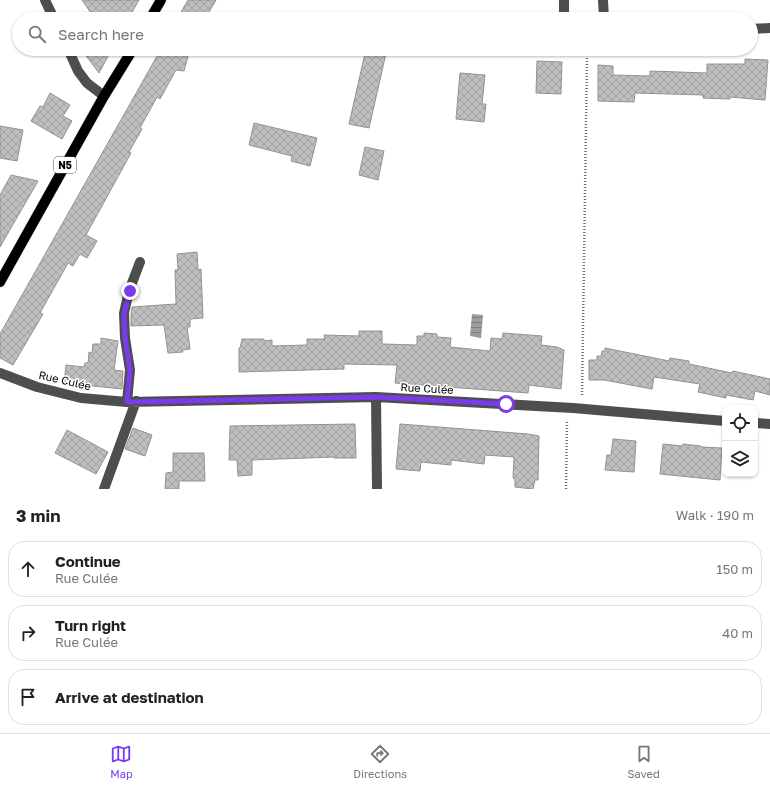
<!DOCTYPE html>
<html lang="en">
<head>
<meta charset="utf-8">
<style>
	:root { --surface:#fff; --page:#f2f2f2; --text:#222; --muted:#767676; --line:#e0e0e0; --accent:#7c3aed }
	body { margin:0; font-family:"Golos Text",sans-serif; background:var(--page); color:var(--text) }
	.controls { position:absolute; right:12px; bottom:12px; display:grid; overflow:hidden; border-radius:8px; box-shadow:0 1px 3px #0004 }
	.controls button { width:36px; height:36px; display:grid; place-items:center; padding:0; border:0; border-bottom:1px solid var(--line); background:var(--surface); color:var(--text); font:20px sans-serif }
	.stop { position:absolute; width:12px; height:12px; margin:-9px; border:3px solid #7c3aed; border-radius:50%; background:#fff }
	.stop.end { background:#7c3aed; border-color:#fff; box-shadow:0 1px 4px #0008 }
	.list { margin:0; padding:0; list-style:none }
	h2 { display:flex; justify-content:space-between; align-items:center; height:52px; margin:0; padding:0 16px; font-size:17px }
	h2 small { font-size:13px; font-weight:400; color:var(--muted) }
	.list li { display:grid; grid-template-columns:26px 1fr auto; gap:12px; align-items:center; box-sizing:border-box; height:56px; margin:0 8px 8px; padding:0 8px; border:1px solid var(--line); border-radius:16px }
	.list b { display:block; font-size:15px; white-space:nowrap }
	.list p { margin:0; font-size:13px; white-space:nowrap; color:var(--muted) }
	.list em { font-size:13px; font-style:normal; color:var(--muted) }
	.icon { flex:none; width:22px; height:22px; fill:none; stroke:currentColor; stroke-width:2; stroke-linecap:round; stroke-linejoin:round }
	.map { position:relative; flex:none; width:770px; height:489px; overflow:hidden }
	.search { position:absolute; background:var(--surface); box-shadow:0 1px 3px #0004; left:12px; right:12px; top:12px; height:44px; display:flex; align-items:center; gap:10px; box-sizing:border-box; padding:0 14px; border-radius:22px; color:var(--muted); font-size:15px }
	.sheet { height:244px; background:var(--surface) }
	nav { display:flex; justify-content:space-around; align-items:center; box-sizing:border-box; height:56px; border-top:1px solid var(--line); background:var(--surface); font-size:11px; color:var(--muted) }
	nav a { display:grid; justify-items:center; gap:2px }
	nav .on { color:var(--accent) }
	.map>svg:first-child { display:block }
	.water { fill:url(#water-rules) }
	.building { fill:url(#building-cross-hatch); stroke:#929292 }
	.lines { fill:none; stroke-linecap:round; stroke-linejoin:round }
	.major-casing { stroke:#dbdbdb; stroke-width:11 }
	.path { stroke:#707070; stroke-width:2.5; stroke-dasharray:1 2; stroke-linecap:butt }
	.minor { stroke:#4e4e4e; stroke-width:10 }
	.major { stroke:#000; stroke-width:10 }
	.route { stroke:#7c3aed; stroke-width:5 }
	.labels { text-anchor:middle; dominant-baseline:central; stroke-width:3; stroke-linejoin:round; paint-order:stroke }
	.shield { fill:#fff; stroke:#4c4c4c; stroke-width:1 }
	.shield-label { font-size:10px; font-weight:bold; fill:#000 }
	.street-label { font-size:11px; fill:#000; stroke:#fff }
</style>
</head>
<body>
<div class="map">
<svg width="770" height="489" viewBox="0 0 770 489">
	<defs>
		<pattern id="water-rules" width="6" height="5" patternUnits="userSpaceOnUse"><rect width="6" height="5" fill="#9c9c9c"/><path d="M0 2.5h6" fill="none" stroke="#7d7d7d"/></pattern>
		<pattern id="building-cross-hatch" width="8" height="8" patternUnits="userSpaceOnUse"><rect width="8" height="8" fill="#bebebe"/><path d="M0 0l8 8M0 8l8-8" fill="none" stroke="#a2a2a2"/></pattern>
	</defs>
	<rect width="100%" height="100%" fill="#fff"/>
	<path class="water" d="M472 314 483 315 481 338 470 336Z"/>
	<path class="building" d="M82 0H139L128 19H95Z
		M188 0H216L205 19H177Z
		M81 49H112L99 73Z
		M161 49H190L184 71 176 70 160 99 157 97 140 128 142 129 129 152 131 153 86 235 97 241 87 258 80 254 73 266 68 263 40 313 43 314 13 365 0 358V334Z
		M366 49H387L369 128 349 124Z
		M745 59 768 60 765 100 730 97V99L703 98V95L635 93 634 102 598 101V65L613 66V75L650 76V71L707 73V64H745Z
		M537 61 562 62 561 94 536 93Z
		M460 73 485 75 482 104H486L484 122 456 119Z
		M50 93 70 105 63 116 72 121 62 139 31 121 40 106 43 107Z
		M254 123 317 138 310 166 291 161 292 156 249 145Z
		M0 126 23 130 17 161 0 158Z
		M365 147 384 151 378 180 359 175Z
		M11 175 38 181 0 247V195Z
		M197 252 198 270 201 269 203 318 190 319V327H187L190 349 182 350 183 352 168 353 164 325 131 326V314L132 307 176 304 175 270H178L177 254Z
		M359 331H382V344L417 345V336H424V333L437 334V337L451 338 450 347 490 351 491 338 502 339 503 333 542 336 541 345 557 347 564 350 561 389 529 385 528 393 395 383 397 365 344 364V369L239 372V348H240L242 339H264V341L272 340V346L307 345V339H325L324 335 359 336Z
		M101 338 118 341 114 370 123 371 122 389 64 383 66 365 84 367 85 363H88L89 352 92 353 93 344H101Z
		M605 348 669 361 670 358 689 361V364L732 373 733 371 770 379V395L755 391 753 400 726 395V398L698 392 700 384 654 377 652 389 604 380H589V360H597V356H601L602 351H605Z
		M355 424 356 458H334V457L252 460V475L238 476 237 460H229L230 426Z
		M400 424 528 434 539 436 538 480H535L533 489 515 487V479L513 478 514 457 485 455 484 464 451 460V465L421 462 420 471 396 469Z
		M133 428 152 435 145 456 125 449Z
		M67 430 108 452 96 474 55 453Z
		M613 439 636 441 634 472 605 470 607 455H611Z
		M663 444 682 446 683 444 701 446V447L722 448 720 480 660 474Z
		M173 453H204L205 481H179V489H165L166 473 173 472Z"/>
	<g class="lines">
		<defs>
			<path id="major" d="M150 19 161 0
				M0 282 104 96 133 49"/>
		</defs>
		<use href="#major" class="major-casing"/>
		<path class="path" d="M582 395 587 57 588 49
			M566 489 567 420"/>
		<path class="minor" d="M45 0 54 19
			M564 0V14L566 19
			M603 0 604 19
			M751 29 770 28
			M68 49 78 71 87 83 104 96
			M0 373 37 387 81 398 127 402 376 397 573 408 725 421
			M376 397 377 489
			M127 402 130 370 125 338 124 313 129 291 140 262
			M755 423 770 424
			M104 489 136 401"/>
		<use href="#major" class="major"/>
	</g>
	<g class="lines">
		<path class="route" d="M130 291 124 314 125 338 130 370 127 402 376 397 506 404"/>
	</g>
	<g class="labels">
		<rect class="shield" x="54" y="157" width="22" height="16" rx="3"/>
		<g class="shield-label">
			<text x="65" y="165">N5</text>
		</g>
		<g class="street-label">
			<text transform="translate(65 380) rotate(13)">Rue Culée</text>
			<text transform="translate(427 388) rotate(3)">Rue Culée</text>
		</g>
	</g>
</svg>
<div class="controls">
<button><svg class="icon" aria-label="locate" viewBox="0 0 24 24"><circle cx="12" cy="12" r="6"/><path d="M12 2v4M12 18v4M2 12h4M18 12h4"/></svg></button>
<button><svg class="icon" aria-label="layers" viewBox="0 0 24 24"><path d="M12 4l9 5-9 5-9-5zM3 14l9 5 9-5"/></svg></button>
</div>
<div class="stop" style="left:506px;top:404px"></div>
<div class="stop end" style="left:130px;top:291px"></div>
<div class="search"><svg class="icon" aria-label="search" viewBox="0 0 24 24"><circle cx="10" cy="10" r="6"/><path d="M15 15l6 6"/></svg>Search here</div>
</div>
<section class="sheet">
<h2>3 min<small>Walk · 190 m</small></h2>
<ul class="list">
<li><svg class="icon" aria-label="ahead" viewBox="0 0 24 24"><path d="M12 20V5M6 11l6-6 6 6"/></svg><div><b>Continue</b><p>Rue Culée</p></div><em>150 m</em></li>
<li><svg class="icon" aria-label="right" viewBox="0 0 24 24"><path d="M7 20v-9h11M14 6l5 5-5 5"/></svg><div><b>Turn right</b><p>Rue Culée</p></div><em>40 m</em></li>
<li><svg class="icon" aria-label="arrive" viewBox="0 0 24 24"><path d="M6 21V4h12l-3 4 3 4H6"/></svg><div><b>Arrive at destination</b></div></li>
</ul>
</section>
<nav>
<a class="on"><svg class="icon" aria-label="map" viewBox="0 0 24 24"><path d="M3 6l6-2 6 2 6-2v14l-6 2-6-2-6 2zM9 4v14M15 6v14"/></svg>Map</a>
<a><svg class="icon" aria-label="directions" viewBox="0 0 24 24"><path d="M12 3l9 9-9 9-9-9zM9 14v-3h6M13 9l2 2-2 2"/></svg>Directions</a>
<a><svg class="icon" aria-label="saved" viewBox="0 0 24 24"><path d="M7 4h10v16l-5-4-5 4z"/></svg>Saved</a>
</nav>
</body>
</html>
